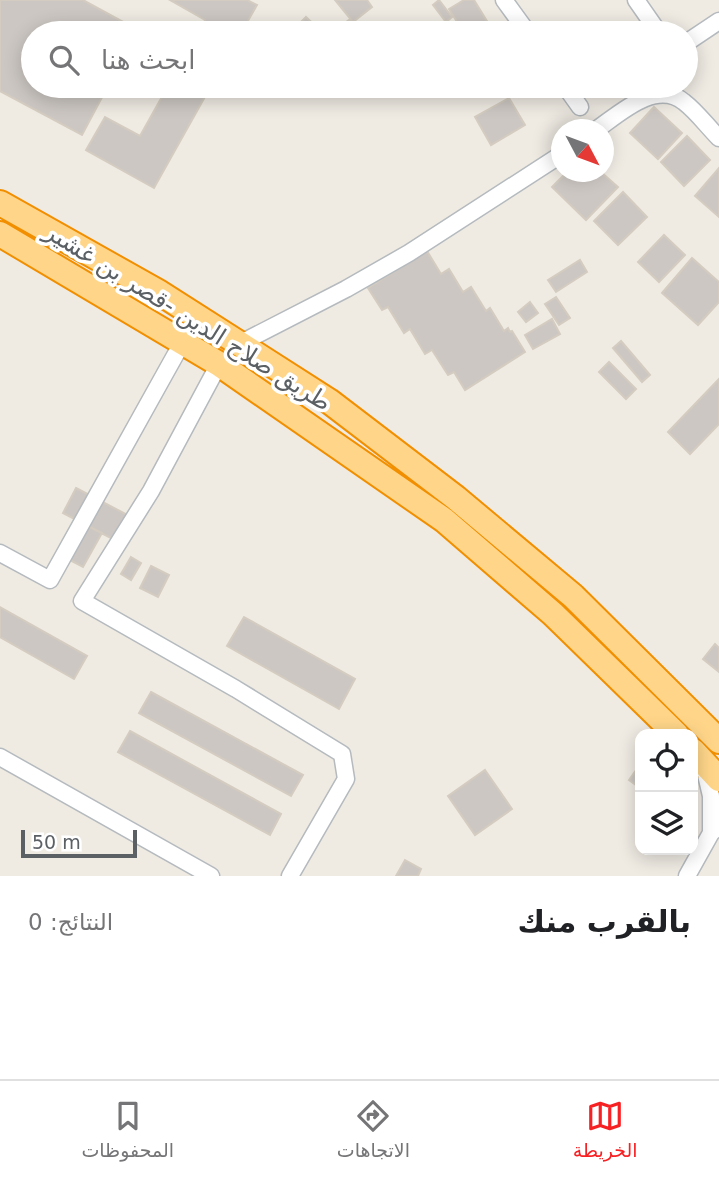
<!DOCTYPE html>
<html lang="ar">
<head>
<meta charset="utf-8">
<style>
	:root { --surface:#fff; --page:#f6f6f6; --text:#202124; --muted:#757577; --line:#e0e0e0; --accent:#f72124 }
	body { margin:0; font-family:"DejaVu Sans",Cairo,sans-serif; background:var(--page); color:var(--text); direction:rtl }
	.controls { position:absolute; right:21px; bottom:21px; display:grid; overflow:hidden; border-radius:14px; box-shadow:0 4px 18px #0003 }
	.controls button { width:63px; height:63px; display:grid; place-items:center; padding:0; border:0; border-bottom:2px solid var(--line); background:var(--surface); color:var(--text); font:35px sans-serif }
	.compass { position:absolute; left:551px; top:119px; width:63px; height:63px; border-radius:50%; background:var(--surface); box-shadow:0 4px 18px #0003; rotate:131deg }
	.scale { position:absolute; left:21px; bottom:18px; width:116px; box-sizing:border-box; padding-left:7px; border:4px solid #5b6065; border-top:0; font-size:19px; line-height:24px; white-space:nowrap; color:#5b6065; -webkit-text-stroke:5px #fff; paint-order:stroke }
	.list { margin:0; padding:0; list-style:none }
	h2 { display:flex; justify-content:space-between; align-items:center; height:91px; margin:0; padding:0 28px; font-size:30px }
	h2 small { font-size:23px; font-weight:400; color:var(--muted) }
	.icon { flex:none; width:38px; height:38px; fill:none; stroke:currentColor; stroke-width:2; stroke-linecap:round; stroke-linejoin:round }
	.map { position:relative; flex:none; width:719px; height:876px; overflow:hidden; direction:ltr }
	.search { position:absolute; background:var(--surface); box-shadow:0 4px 18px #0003; left:21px; right:21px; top:21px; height:77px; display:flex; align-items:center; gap:18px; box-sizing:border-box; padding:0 24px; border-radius:38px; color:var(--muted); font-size:26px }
	.sheet { height:203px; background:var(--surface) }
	nav { display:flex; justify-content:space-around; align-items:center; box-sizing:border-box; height:98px; border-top:2px solid var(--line); background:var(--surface); font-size:19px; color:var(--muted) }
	nav a { display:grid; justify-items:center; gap:4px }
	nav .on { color:var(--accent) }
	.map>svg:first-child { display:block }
	.building { fill:#ccc7c2; stroke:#d4ccc0; stroke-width:2 }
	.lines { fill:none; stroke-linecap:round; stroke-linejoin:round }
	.minor-casing { stroke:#b5babe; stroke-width:19 }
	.highway-casing { stroke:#f18f00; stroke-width:28 }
	.minor { stroke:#fff; stroke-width:16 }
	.highway { stroke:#ffd689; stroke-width:24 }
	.labels { text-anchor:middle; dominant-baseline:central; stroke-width:7; stroke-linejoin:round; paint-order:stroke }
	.street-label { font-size:24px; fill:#5b6065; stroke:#fff }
</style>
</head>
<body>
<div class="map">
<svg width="719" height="876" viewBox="0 0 719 876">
	<rect width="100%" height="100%" fill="#efebe3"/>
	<path class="building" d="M0 0H83L138 30 137 33H33V86H108L82 135 0 91Z
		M170 0H247L257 5 241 33H197L205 20Z
		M335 0H367L372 7 353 22Z
		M439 0 452 17 446 22 433 5Z
		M464 0H474L490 26 478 33H464L449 9Z
		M306 17 323 33H309L299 24Z
		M349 20 358 33H331Z
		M168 86H211L154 188 86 150 105 117 140 136Z
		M509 98 525 125 491 145 475 117Z
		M654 107 682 133 658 159 630 133Z
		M687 136 710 160 684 186 661 162Z
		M719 168V217L695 196Z
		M601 172 618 187 586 220 552 187 564 175Z
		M623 192 647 217 618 245 594 221Z
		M664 235 685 255 659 282 638 262Z
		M427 251 441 274 449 269 463 292 471 287 486 311 490 308 504 331 508 328 510 332 512 331 525 352 465 390 454 372 448 375 432 350 425 354 410 329 404 333 388 307 382 310 368 288Z
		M692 258 719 282V302L698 325 662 293Z
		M580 260 587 272 556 292 548 280Z
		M556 297 570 318 559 325 545 304Z
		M530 302 538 313 526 322 518 312Z
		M552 319 560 334 533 349 525 335Z
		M621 341 650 375 642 382 613 348Z
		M609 362 636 389 626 399 599 372Z
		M719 379V424L690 454 668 432Z
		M76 488 137 520 124 545 63 513Z
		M84 524 102 533 83 567 66 558Z
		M131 557 141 563 131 580 121 574Z
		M151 566 169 575 158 597 140 588Z
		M0 607 87 656 74 679 0 637Z
		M244 617 355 679 339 709 227 646Z
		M715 644 719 648V672L703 659Z
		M151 692 303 775 291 796 139 713Z
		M130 731 281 814 270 835 118 752Z
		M639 766H640V788L629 780Z
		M485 770 512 809 475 835 448 796Z
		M405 860 421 869 418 876H396Z"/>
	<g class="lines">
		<defs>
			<path id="minor" d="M504 0 528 33
				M636 0 659 33
				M686 43 719 21
				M565 86 580 107
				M596 130C619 114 656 79 684 102 697 112 707 126 719 138
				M241 343 346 289 409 253 562 154
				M219 364 151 491 82 601 236 689 342 754 346 779 290 876
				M0 553 50 580 182 343
				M0 757 211 876
				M704 766 711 796V833
				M687 876 711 833 717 828"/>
			<path id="highway" d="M0 203 160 293 329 401 456 498 573 596 719 741
				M0 234 219 364 444 520 553 614 676 734
				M693 751 719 779"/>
		</defs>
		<use href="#minor" class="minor-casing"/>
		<use href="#highway" class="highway-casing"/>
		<use href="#minor" class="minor"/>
		<use href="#highway" class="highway"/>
	</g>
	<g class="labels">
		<g class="street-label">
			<text transform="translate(188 317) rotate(32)">طريق صلاح الدين -قصر بن غشير</text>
		</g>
	</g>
</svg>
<div class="controls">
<button><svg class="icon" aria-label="locate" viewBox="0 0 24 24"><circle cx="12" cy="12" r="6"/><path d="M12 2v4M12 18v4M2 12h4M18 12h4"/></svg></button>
<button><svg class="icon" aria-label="layers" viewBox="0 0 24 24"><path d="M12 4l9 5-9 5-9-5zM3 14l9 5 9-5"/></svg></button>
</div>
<svg class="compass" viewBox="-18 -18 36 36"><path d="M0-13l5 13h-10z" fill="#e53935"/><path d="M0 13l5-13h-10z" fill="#757577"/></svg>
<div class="scale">50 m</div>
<div class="search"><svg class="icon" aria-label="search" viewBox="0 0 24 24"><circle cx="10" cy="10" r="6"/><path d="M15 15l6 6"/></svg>ابحث هنا</div>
</div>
<section class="sheet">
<h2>بالقرب منك<small>النتائج: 0</small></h2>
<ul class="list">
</ul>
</section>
<nav>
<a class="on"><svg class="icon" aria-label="map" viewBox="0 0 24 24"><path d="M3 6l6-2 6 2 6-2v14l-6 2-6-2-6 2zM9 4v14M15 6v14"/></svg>الخريطة</a>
<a><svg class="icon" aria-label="directions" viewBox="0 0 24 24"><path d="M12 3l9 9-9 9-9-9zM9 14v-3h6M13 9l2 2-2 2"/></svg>الاتجاهات</a>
<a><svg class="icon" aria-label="saved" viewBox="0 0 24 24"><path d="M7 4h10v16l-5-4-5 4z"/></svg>المحفوظات</a>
</nav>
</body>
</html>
